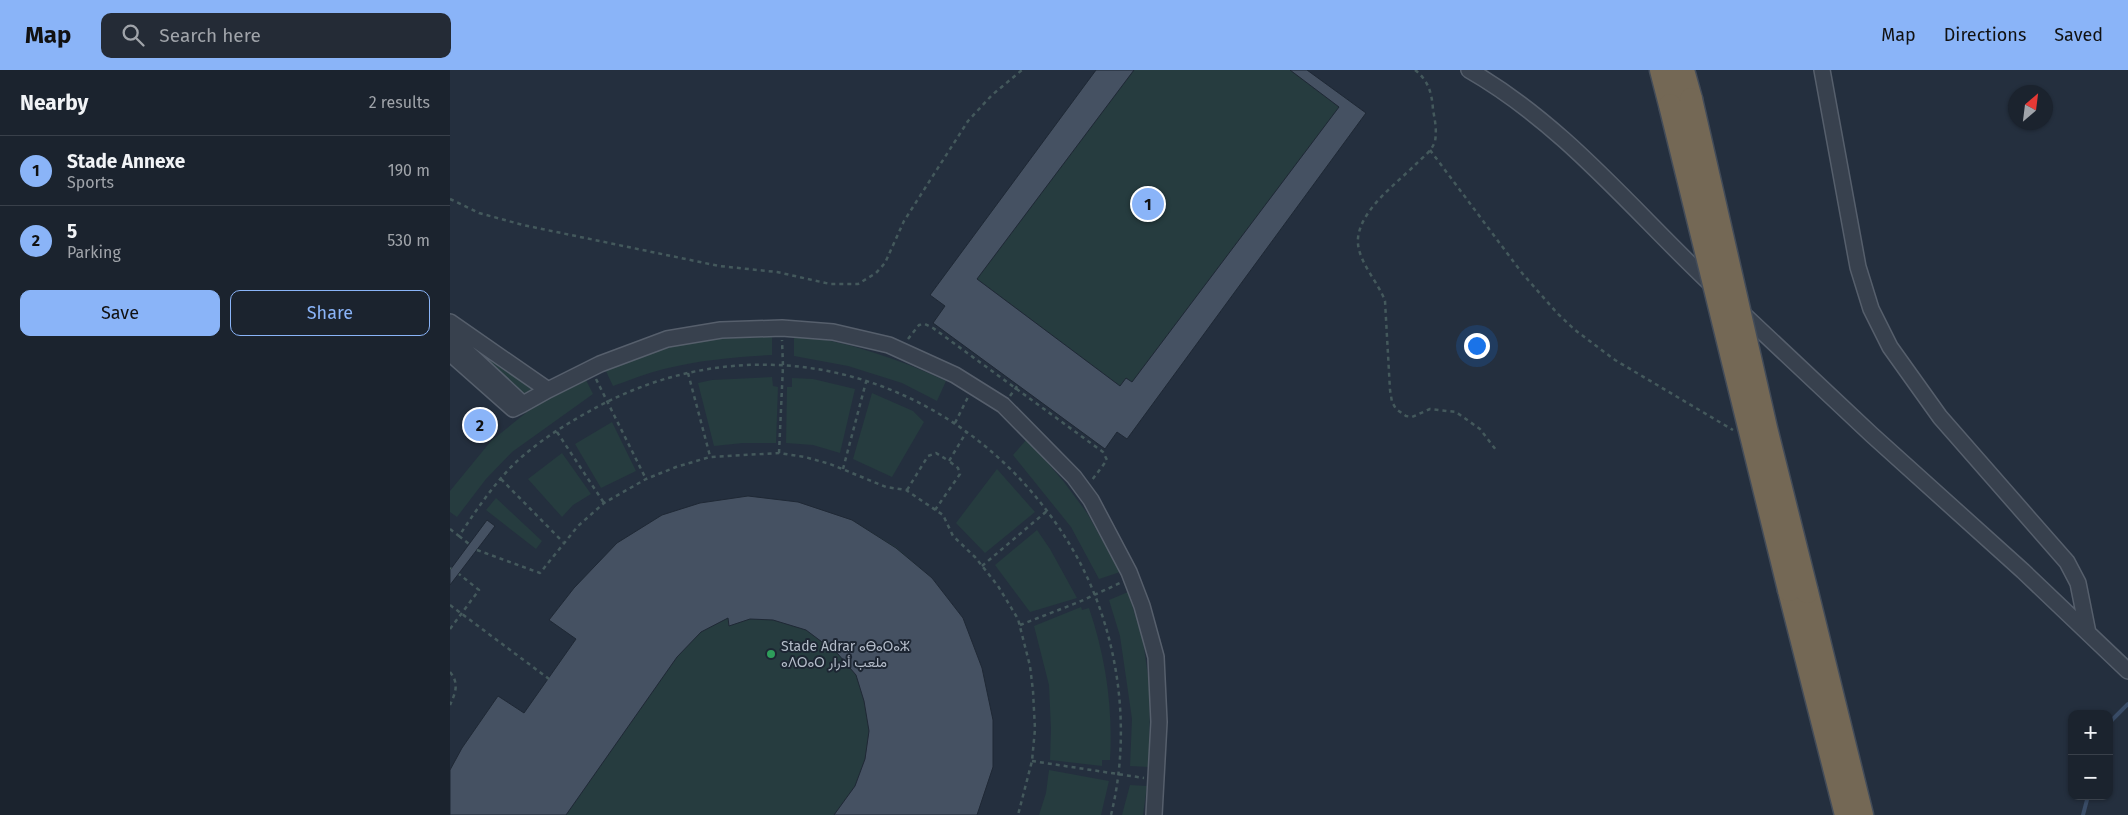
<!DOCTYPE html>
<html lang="en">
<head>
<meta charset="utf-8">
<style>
	:root { --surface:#1b232e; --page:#242b36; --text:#f1f3f6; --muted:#a0a4aa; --line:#39404a; --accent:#8ab4f8 }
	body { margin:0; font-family:"Fira Sans",Vazirmatn,"Noto Sans Tifinagh",sans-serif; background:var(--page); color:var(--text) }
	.controls { position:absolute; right:15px; bottom:15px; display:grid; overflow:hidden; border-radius:10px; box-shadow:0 1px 4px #0004 }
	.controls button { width:45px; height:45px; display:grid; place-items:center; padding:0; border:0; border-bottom:1px solid var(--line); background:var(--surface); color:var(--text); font:25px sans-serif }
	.compass { position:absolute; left:1558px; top:15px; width:45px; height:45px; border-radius:50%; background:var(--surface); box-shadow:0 1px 4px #0004; rotate:28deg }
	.you { position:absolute; left:1026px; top:275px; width:18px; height:18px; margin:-12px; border:4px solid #fff; border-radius:50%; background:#1a73e8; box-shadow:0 0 0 8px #1a73e833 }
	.badge { display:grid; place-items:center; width:32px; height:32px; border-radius:50%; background:var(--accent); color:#111; font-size:16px; font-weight:700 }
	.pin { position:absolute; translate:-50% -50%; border:2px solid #fff; box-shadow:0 1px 5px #0006 }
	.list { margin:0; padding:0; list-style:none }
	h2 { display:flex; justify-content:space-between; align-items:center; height:65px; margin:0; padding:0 20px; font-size:21px }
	h2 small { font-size:16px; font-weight:400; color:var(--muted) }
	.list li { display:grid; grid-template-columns:32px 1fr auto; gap:15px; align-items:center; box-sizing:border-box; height:70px; padding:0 20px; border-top:1px solid var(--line) }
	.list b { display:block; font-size:19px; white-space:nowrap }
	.list p { margin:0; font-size:16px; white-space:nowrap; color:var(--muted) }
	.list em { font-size:16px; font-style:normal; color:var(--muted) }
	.actions { display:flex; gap:10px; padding:15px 20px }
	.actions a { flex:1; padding:11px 0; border:1px solid var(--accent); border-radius:10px; text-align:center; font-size:18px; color:var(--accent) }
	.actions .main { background:var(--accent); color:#111 }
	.icon { flex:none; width:28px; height:28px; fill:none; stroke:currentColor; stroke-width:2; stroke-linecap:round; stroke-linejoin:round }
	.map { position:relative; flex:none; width:1678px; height:745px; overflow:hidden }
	header { display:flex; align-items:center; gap:30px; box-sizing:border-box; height:70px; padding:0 25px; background:var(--accent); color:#111 }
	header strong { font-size:24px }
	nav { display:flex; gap:28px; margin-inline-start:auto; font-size:18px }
	.search { width:350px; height:45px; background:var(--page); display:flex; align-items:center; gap:12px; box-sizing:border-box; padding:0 18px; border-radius:10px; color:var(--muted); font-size:19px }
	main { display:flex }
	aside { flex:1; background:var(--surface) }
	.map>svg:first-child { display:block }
	.green { fill:#263c3f }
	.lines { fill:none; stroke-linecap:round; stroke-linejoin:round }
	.stream { stroke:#394c67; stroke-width:4 }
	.building { fill:#455162; stroke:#1f2835 }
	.minor-casing { stroke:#565f6c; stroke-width:18 }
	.highway-casing { stroke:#434c59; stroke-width:25 }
	.path { stroke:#44595c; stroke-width:2.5; stroke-dasharray:4 4; stroke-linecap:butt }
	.minor { stroke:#38414e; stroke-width:15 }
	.highway { stroke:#746855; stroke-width:22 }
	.highway-bridge-casing { stroke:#434c59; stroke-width:25; stroke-linecap:butt }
	.highway-bridge { stroke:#746855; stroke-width:22 }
	.leisure-dot { fill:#2e9e5b; stroke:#1d2633; stroke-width:2 }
	.labels { text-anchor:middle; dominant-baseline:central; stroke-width:4; stroke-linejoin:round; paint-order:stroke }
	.poi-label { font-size:14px; fill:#b4bcc9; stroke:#1d2633; text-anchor:start }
</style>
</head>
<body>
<header>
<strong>Map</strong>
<div class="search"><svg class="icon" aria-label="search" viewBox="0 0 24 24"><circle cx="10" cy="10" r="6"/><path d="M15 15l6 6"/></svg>Search here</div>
<nav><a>Map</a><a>Directions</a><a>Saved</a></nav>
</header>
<main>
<aside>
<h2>Nearby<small>2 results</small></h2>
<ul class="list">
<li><span class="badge">1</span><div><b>Stade Annexe</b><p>Sports</p></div><em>190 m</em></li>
<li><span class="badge">2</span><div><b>5</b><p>Parking</p></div><em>530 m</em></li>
</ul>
<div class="actions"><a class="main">Save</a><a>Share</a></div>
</aside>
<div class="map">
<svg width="1678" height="745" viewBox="0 0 1678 745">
	<rect width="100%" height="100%" fill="#242f3e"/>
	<path class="green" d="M646 0H857L916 43 677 369 667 362 655 379 483 253 495 236 480 225Z
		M322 263V285C286 287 249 290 214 299 197 303 180 310 163 316L154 297 217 277 268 268Z
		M344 264C398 272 447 288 496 311L487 331 452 313 398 296 344 286Z
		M19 273 80 316 81 324 71 326Z
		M134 306 143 324 62 382 36 409 7 447 0 442V421L41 371 77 342Z
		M322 307 323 316 328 317 326 373H293L264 376 248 313 262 310Z
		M342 308 363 309 405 319 390 383 363 375 336 373 337 317H342Z
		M422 323 463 341 474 352 442 407 403 389Z
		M162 352 186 401 151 418 125 374Z
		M577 369 614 412 637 443 670 502 649 509 621 457 563 385Z
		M112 383 141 424 123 435 112 447 78 409Z
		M547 399 585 442 535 483 506 453Z
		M298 426 348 432 402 450 446 477 482 508 513 548 532 598 543 650V697L527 745H0L12 678 48 626 74 643 126 569 99 550 124 518 167 473 212 445 250 433Z
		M46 428 92 471 86 479 36 440Z
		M587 460 600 479 627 528 580 542 545 495Z
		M678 522 693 571 700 620 699 697 680 696 682 649 670 566 659 530Z
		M631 537 632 540 639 538C656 588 663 638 660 690H652V696L600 690 601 659 599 615 584 556Z
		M599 700 659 711 651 745H589L596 723Z
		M680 715 697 716 693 745H672Z"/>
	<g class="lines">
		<path class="stream" d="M1659 653 1678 634
			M1633 745 1638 726"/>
	</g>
	<path class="building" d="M646 0H684L527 209 670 316 676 308 682 312 889 37 840 0H857L916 43 677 369 667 362 655 379 483 253 495 236 480 225Z
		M298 426 348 432 402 450 446 478 482 508 513 548 532 598 543 650V697L527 745H384L405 716 415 689 419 661 414 631 406 605 388 584 356 560 323 550 300 549 279 556 278 548 251 562 227 587 116 745H0V700L12 678 48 626 74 643 126 569 99 550 124 518 167 473 212 445 250 433Z
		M37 450 45 456 0 515V500Z"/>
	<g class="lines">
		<defs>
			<path id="minor" d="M1019 0C1115 55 1184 142 1264 217
				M1372 0 1408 197 1421 239 1440 277 1490 347 1617 492 1628 513 1638 563
				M1290 241 1422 365 1573 501 1678 601
				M0 252 98 320 73 334 0 266
				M7 274 2 285 63 339 73 334
				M98 320 150 294 217 269 271 260 332 258 383 262 439 275 505 305 553 335 624 407 641 430 679 502 692 536 706 587 709 652 704 745"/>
			<path id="highway" d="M1211 0 1220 35
				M1233 0 1241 29
				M1339 520 1396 745
				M1357 522 1412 745"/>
		</defs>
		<use href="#minor" class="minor-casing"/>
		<use href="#highway" class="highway-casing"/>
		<path class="path" d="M965 0C979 11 982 24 983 40 985 50 987 61 985 71 982 81 973 87 966 94 946 114 911 139 908 168 906 190 928 211 935 231L940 320 942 332 946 339 956 346 962 347 980 339 1006 342 1030 359 1046 380
			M980 80 1072 203 1107 243 1125 260 1165 290 1283 360
			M0 129 29 143 73 155 269 196 327 202 380 214H408L426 203 435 193 454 151 518 51 542 25 572 0
			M458 269 469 255 475 254 483 258 653 382 657 390 642 410
			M238 303 260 386
			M146 309 196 409
			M560 326 568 315
			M505 353 518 327
			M107 362 154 433
			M329 383 333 296 332 270
			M393 399 416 312
			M51 409 113 472
			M457 420 478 386 486 383 499 391 517 361
			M485 440 510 404 508 398 499 391
			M0 459 9 466C25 442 41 418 61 397 86 372 119 352 149 336 327 242 531 315 627 487 669 564 682 660 661 745
			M9 466 19 474
			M27 480 90 503 128 456 154 433 196 409 226 397 260 387 329 383 355 387 380 394 436 417 456 420 493 445 503 466 525 487 548 516 568 549 580 596 583 621 585 659 582 691 568 745
			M532 496 597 441
			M0 498 1 499
			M0 535 99 609
			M570 555 629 532 670 513
			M0 559 29 520 9 504
			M0 602C9 613 6 622 0 635
			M582 691 694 708"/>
		<use href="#minor" class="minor"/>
		<use href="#highway" class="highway"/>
		<defs>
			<path id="highway-bridge" d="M1241 29 1316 358 1357 522
				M1220 35 1339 520"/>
		</defs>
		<use href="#highway-bridge" class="highway-bridge-casing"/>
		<use href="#highway-bridge" class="highway-bridge"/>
	</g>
	<circle class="leisure-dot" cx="321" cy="584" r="5"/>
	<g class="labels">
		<g class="poi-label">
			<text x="331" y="576">Stade Adrar ⴰⴱⴰⵔⴰⵣ<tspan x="331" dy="16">ⴰⴷⵔⴰⵔ ملعب أدرار</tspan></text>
		</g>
	</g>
</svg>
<div class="controls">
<button>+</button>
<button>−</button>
</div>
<svg class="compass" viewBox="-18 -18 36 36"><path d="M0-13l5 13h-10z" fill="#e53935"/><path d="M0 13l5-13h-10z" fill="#a0a4aa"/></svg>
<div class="you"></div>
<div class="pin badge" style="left:698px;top:134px">1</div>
<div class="pin badge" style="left:30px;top:355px">2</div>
</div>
</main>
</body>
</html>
